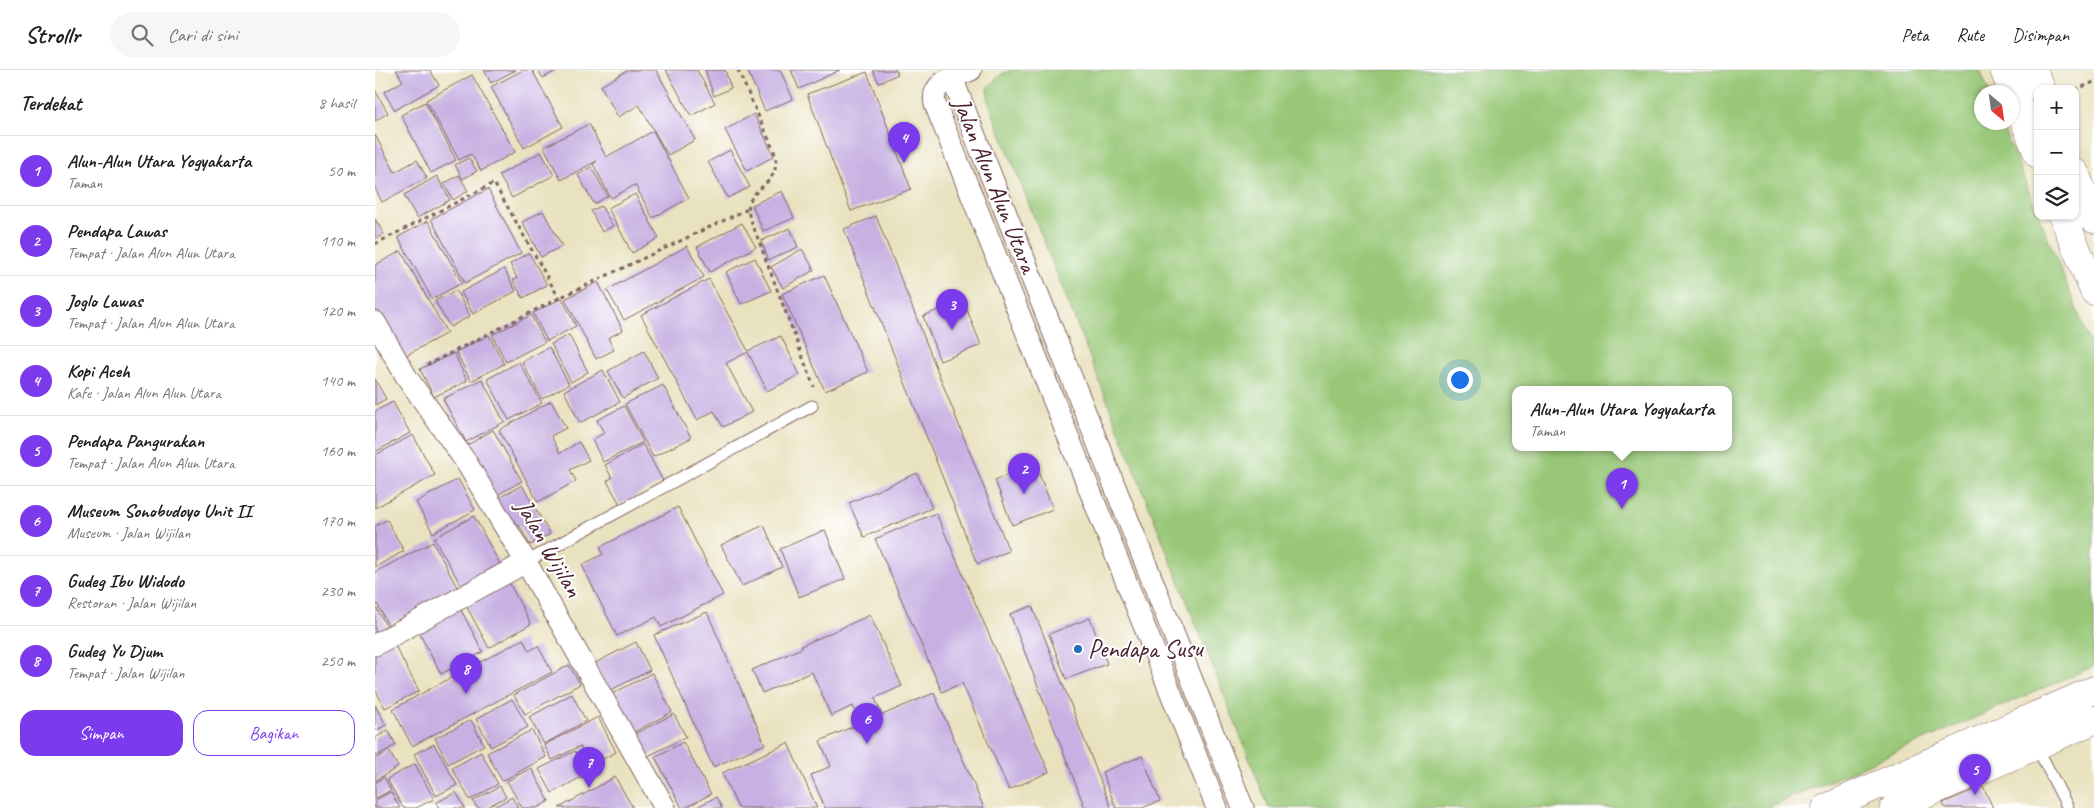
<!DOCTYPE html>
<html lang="id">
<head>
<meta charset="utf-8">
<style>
	:root { --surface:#fff; --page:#f6f6f6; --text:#202124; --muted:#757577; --line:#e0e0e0; --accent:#7c3aed }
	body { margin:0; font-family:Caveat,sans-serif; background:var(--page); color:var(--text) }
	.controls { position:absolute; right:15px; top:15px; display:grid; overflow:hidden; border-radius:10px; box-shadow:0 1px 4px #0004 }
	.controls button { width:45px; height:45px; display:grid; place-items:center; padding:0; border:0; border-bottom:1px solid var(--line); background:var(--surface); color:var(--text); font:25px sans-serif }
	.compass { position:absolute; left:1599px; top:15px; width:45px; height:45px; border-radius:50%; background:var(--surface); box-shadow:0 1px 4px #0004; rotate:151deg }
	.you { position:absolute; left:1084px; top:309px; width:18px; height:18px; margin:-12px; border:4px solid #fff; border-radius:50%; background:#1a73e8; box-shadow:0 0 0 8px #1a73e833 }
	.badge { display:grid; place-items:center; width:32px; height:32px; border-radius:50%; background:var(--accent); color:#fff; font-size:16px; font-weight:700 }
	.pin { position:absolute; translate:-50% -41px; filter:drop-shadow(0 1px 2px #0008) }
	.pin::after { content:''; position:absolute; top:26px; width:18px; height:15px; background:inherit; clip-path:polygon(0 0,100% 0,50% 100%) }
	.popup { position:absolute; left:1137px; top:316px; width:220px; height:65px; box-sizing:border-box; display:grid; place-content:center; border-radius:10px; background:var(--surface); filter:drop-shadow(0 1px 4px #0005); font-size:16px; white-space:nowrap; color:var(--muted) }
	.popup b { font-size:19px; color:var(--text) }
	.popup::after { content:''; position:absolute; left:50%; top:100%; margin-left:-10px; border:10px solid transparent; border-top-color:var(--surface) }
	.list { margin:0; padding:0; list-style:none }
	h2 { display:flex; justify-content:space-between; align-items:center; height:65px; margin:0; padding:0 20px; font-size:21px }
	h2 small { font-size:16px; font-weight:400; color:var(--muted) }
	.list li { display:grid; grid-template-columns:32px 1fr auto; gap:15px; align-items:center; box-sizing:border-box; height:70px; padding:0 20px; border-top:1px solid var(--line) }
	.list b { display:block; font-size:19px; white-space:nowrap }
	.list p { margin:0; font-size:16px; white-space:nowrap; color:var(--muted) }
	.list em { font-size:16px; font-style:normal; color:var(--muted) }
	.actions { display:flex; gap:10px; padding:15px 20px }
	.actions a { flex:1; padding:11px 0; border:1px solid var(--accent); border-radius:15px; text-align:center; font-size:18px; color:var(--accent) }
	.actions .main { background:var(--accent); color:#fff }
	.icon { flex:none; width:28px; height:28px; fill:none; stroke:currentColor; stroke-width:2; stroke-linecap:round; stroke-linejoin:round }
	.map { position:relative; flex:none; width:1719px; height:738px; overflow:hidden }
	header { display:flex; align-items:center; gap:30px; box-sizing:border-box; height:70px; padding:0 25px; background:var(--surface); border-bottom:1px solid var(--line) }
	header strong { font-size:24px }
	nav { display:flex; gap:28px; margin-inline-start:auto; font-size:18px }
	.search { width:350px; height:45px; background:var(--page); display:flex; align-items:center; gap:12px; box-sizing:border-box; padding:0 18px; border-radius:28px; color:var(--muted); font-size:19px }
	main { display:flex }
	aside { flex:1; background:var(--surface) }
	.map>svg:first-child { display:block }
	.green { fill:#98c877; stroke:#717451; fill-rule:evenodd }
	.building { fill:#c7b0e2 }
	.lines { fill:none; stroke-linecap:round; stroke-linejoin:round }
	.lane-casing { stroke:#82635f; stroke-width:13 }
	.street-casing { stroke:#82635f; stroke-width:23 }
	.secondary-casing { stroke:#82635f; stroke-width:29 }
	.path { stroke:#82635f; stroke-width:3; stroke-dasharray:4 4; stroke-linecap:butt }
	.lane { stroke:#fff; stroke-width:11 }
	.street { stroke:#fff; stroke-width:21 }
	.secondary { stroke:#fff; stroke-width:28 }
	.poi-dot { fill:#1f6fb2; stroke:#fff; stroke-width:2 }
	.labels { text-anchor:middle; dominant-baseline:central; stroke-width:4; stroke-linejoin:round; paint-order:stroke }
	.street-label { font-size:25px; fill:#4a1f2b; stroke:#fff }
	.poi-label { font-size:25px; fill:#4a1f2b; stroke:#fff; text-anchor:start }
</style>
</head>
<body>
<header>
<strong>Strollr</strong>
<div class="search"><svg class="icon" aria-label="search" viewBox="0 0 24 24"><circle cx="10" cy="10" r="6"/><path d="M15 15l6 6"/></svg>Cari di sini</div>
<nav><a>Peta</a><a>Rute</a><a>Disimpan</a></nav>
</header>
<main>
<aside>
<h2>Terdekat<small>8 hasil</small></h2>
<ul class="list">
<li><span class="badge">1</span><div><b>Alun-Alun Utara Yogyakarta</b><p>Taman</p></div><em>50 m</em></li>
<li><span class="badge">2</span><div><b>Pendapa Lawas</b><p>Tempat · Jalan Alun Alun Utara</p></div><em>110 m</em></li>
<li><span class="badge">3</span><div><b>Joglo Lawas</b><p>Tempat · Jalan Alun Alun Utara</p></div><em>120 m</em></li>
<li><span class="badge">4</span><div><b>Kopi Aceh</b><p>Kafe · Jalan Alun Alun Utara</p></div><em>140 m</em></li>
<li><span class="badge">5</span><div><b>Pendapa Pangurakan</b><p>Tempat · Jalan Alun Alun Utara</p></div><em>160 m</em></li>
<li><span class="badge">6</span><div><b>Museum Sonobudoyo Unit II</b><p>Museum · Jalan Wijilan</p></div><em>170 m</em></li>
<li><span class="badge">7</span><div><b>Gudeg Ibu Widodo</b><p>Restoran · Jalan Wijilan</p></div><em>230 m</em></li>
<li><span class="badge">8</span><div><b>Gudeg Yu Djum</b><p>Tempat · Jalan Wijilan</p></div><em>250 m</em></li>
</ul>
<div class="actions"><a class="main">Simpan</a><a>Bagikan</a></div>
</aside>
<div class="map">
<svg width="1719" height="738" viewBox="0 0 1719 738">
	<rect width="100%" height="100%" fill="#fff"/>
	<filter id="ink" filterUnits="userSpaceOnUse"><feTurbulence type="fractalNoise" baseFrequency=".02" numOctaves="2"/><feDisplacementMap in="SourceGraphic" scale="10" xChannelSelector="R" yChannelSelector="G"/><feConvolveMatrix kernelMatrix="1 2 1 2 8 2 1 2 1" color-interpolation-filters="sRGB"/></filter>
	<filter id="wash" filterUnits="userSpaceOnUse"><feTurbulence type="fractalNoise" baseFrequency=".0096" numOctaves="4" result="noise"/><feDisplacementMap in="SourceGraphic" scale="20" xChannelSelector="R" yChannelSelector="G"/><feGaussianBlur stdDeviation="1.12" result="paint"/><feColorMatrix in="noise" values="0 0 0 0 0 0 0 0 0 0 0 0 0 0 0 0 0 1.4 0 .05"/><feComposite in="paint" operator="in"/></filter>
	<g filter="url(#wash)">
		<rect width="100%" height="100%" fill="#e9e2bf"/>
		<path class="green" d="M636 0H1605L1614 22H1606V52L1626 53 1719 282V596L1392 738H894L613 31V17L625 5ZM1141 320H1353V378H1141Z"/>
		<g id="blocks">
			<path class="building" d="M21 0H55L64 15 20 40 9 22 28 11Z
				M109 0H141L116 13Z
				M148 0H157L188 57 149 78 116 17Z
				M163 0H183L168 8Z
				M253 0H281L320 70 293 85 264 35 243 47 226 16Z
				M291 0H322L340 33 316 46Z
				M330 0H350L356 18 339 26Z
				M372 0H405L418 29 390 41Z
				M416 0H465L424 19Z
				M498 0H521L523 4 504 13Z
				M492 2 536 119 476 141 432 24Z
				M97 5 140 82 106 101 96 84 84 90 51 30Z
				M0 20 13 43 0 51Z
				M50 32 81 90 56 103 26 45Z
				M379 44 399 86 372 101 350 60Z
				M214 54 231 87 278 61 314 128 278 148 260 115 236 128 218 94 222 91 186 110 169 77Z
				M0 65 20 102 42 90 52 108 7 132 0 118Z
				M355 80 375 117 353 128 333 92Z
				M166 82 179 105 137 128 124 105Z
				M94 88 102 101 88 109 80 95Z
				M216 97 233 126 219 134 203 105Z
				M84 105 93 121 78 130 69 114Z
				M62 106 75 130 42 148 29 125Z
				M113 119 146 183 90 213 56 149Z
				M407 121 419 148 388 161 377 135Z
				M260 124 284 168 257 183 233 138Z
				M226 136 238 156 227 162 216 141Z
				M168 141 187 176 166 187 147 152Z
				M501 146 634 481 602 494 469 159Z
				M0 149 9 164 0 169Z
				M53 151 87 213 57 229 23 167Z
				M367 153 381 177 335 202 322 177Z
				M415 158 423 177 394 190 386 171Z
				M312 176 329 207 249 250 232 220Z
				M427 179 439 200 408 218 396 197Z
				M26 181 72 263 26 288 0 242V195Z
				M154 183 172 215 148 228 138 210 142 208 135 194Z
				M380 188 396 221 366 234 351 202Z
				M129 199 141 221 98 244 86 222Z
				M449 205 493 302 450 321 407 224Z
				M334 209 373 281 406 266 425 305 392 321 373 282 351 293 377 342 348 357 339 341 322 350 266 245Z
				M223 212 248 260 233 268 239 280 221 289 190 229Z
				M81 220 95 246 75 257 60 231Z
				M187 228 201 256 172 271 158 243Z
				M588 230 606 275 565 291 548 246Z
				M156 245 170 272 131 292 117 265Z
				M114 265 129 294 96 311 81 282Z
				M194 265 213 302 196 312 176 274Z
				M174 277 194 314 167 329 147 292Z
				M269 281 283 308 248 328 233 301Z
				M79 283 92 311 59 327 45 299Z
				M144 292 167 333 134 350 112 309Z
				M228 300 245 332 205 353 189 321Z
				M0 309 11 329 0 335Z
				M107 309 129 352 91 372 68 329Z
				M288 315 316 368 278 387 250 334Z
				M176 331 191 358 176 366 185 383 204 372 214 390 195 400 201 411 163 432 124 360Z
				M18 332 35 363 0 382V341Z
				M249 336 268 372 228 392 217 370 229 363 222 350Z
				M118 360 147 411 117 428 89 377Z
				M38 365 60 405 0 438V385Z
				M268 374 288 411 245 434 232 411 237 408 230 395Z
				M660 394 678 439 637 455 620 410Z
				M542 403 557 438 489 467 474 433Z
				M83 409 100 440 58 463 41 432Z
				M147 415 175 464 155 475 144 455 134 461 118 431Z
				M303 437 348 525 286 557 281 547 242 566 207 495 228 484 225 477Z
				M561 443 674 702 634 720 587 613 567 622 500 469Z
				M99 446 127 498 88 519 59 468Z
				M12 450 29 481 0 497V456Z
				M389 455 407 497 367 516 346 475Z
				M450 460 470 509 424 527 405 479Z
				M58 472 83 519 13 555 0 530V502Z
				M131 507 156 554 114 578 88 530Z
				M83 534 108 582 66 604 41 557Z
				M0 535 15 563 0 571Z
				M657 536 669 566 736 738H710L635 544Z
				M332 542 390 674 338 697 279 565Z
				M495 545 527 616 500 628 507 645 559 623 609 738H450L436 705 456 696 445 671 486 653 478 636 456 646 437 602 387 623 377 600 427 578 426 576Z
				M715 548 732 594 691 609 674 564Z
				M16 568 44 621 10 638 0 619V577Z
				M148 569 154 581 163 576 177 602 37 676 18 639Z
				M261 572 275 600 234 621 220 593Z
				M194 595 205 614 150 644 139 625Z
				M277 603 297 642 253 665 233 626Z
				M197 624 211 651 169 674 154 647Z
				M137 629 153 657 116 677 101 649Z
				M0 635 11 655 0 661Z
				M299 644 311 667 271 687 259 664Z
				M223 647 241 682 215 696 205 676 177 690 169 675Z
				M96 650 109 675 73 694 60 668Z
				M13 660 21 675 0 687V668Z
				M157 660 171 687 127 711 112 683Z
				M308 672 336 724 310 738H307L280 687Z
				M413 673 442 738H363L347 703Z
				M59 674 82 715 61 726 39 684Z
				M14 681 23 697 0 711V689Z
				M200 681 212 704 177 723 164 699Z
				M106 682 123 714 95 730 77 698Z
				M767 686 785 731 767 738H741L727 702Z
				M40 694 59 729 41 738H28L12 709Z
				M156 698 174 731 162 738H147L132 711Z
				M9 707 16 720 0 729V713Z
				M240 707 258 738H184Z
				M125 716 131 727 110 738H102L98 731Z
				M1608 716 1618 738H1570L1568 733Z
				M16 722 25 738H0V730Z
				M81 722 90 738H64L61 733Z
				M137 727 143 738H117Z
				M341 727 347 738H320Z"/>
		</g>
	</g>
	<g filter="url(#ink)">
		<use href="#blocks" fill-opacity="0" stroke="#82635f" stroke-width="1"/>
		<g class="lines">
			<defs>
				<path id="lane" d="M151 492 437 336
					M1661 675 1693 738"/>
				<path id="street" d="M596 0C579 7 555 12 560 34L842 738
					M577 8 868 738
					M0 252 31 306 91 392 151 492 290 738
					M0 575 151 492"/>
				<path id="secondary" d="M1629 0 1663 84
					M1658 0 1666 19
					M1700 103 1719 149
					M1688 146 1719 221
					M1451 738 1719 620
					M1519 738 1719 650"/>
			</defs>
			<use href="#lane" class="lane-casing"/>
			<use href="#street" class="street-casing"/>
			<use href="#secondary" class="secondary-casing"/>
			<path class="path" d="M363 0 399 81C410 118 368 115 374 145L439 317
				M1700 20 1719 12
				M0 174 119 113 184 228
				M52 295 184 228 373 139"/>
			<use href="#lane" class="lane"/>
			<use href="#street" class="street"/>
			<use href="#secondary" class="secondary"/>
		</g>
	</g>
	<circle class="poi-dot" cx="703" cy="579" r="5"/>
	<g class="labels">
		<g class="street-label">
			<text transform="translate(620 115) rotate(68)">Jalan Alun Alun Utara</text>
			<text transform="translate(174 478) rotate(60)">Jalan Wijilan</text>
		</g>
		<g class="poi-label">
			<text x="713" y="579">Pendapa Susu</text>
		</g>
	</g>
</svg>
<div class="controls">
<button>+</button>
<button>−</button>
<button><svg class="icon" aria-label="layers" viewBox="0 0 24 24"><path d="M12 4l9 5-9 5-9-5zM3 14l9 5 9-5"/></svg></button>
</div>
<svg class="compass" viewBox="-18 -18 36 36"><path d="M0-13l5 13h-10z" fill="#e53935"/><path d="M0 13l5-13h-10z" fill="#757577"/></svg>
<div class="you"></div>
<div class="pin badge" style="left:1247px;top:439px">1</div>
<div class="popup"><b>Alun-Alun Utara Yogyakarta</b>Taman</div>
<div class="pin badge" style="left:649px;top:424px">2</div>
<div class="pin badge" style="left:577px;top:260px">3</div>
<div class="pin badge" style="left:529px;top:93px">4</div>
<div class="pin badge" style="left:1600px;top:725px">5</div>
<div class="pin badge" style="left:492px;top:674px">6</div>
<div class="pin badge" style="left:214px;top:718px">7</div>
<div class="pin badge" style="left:91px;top:624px">8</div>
</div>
</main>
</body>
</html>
